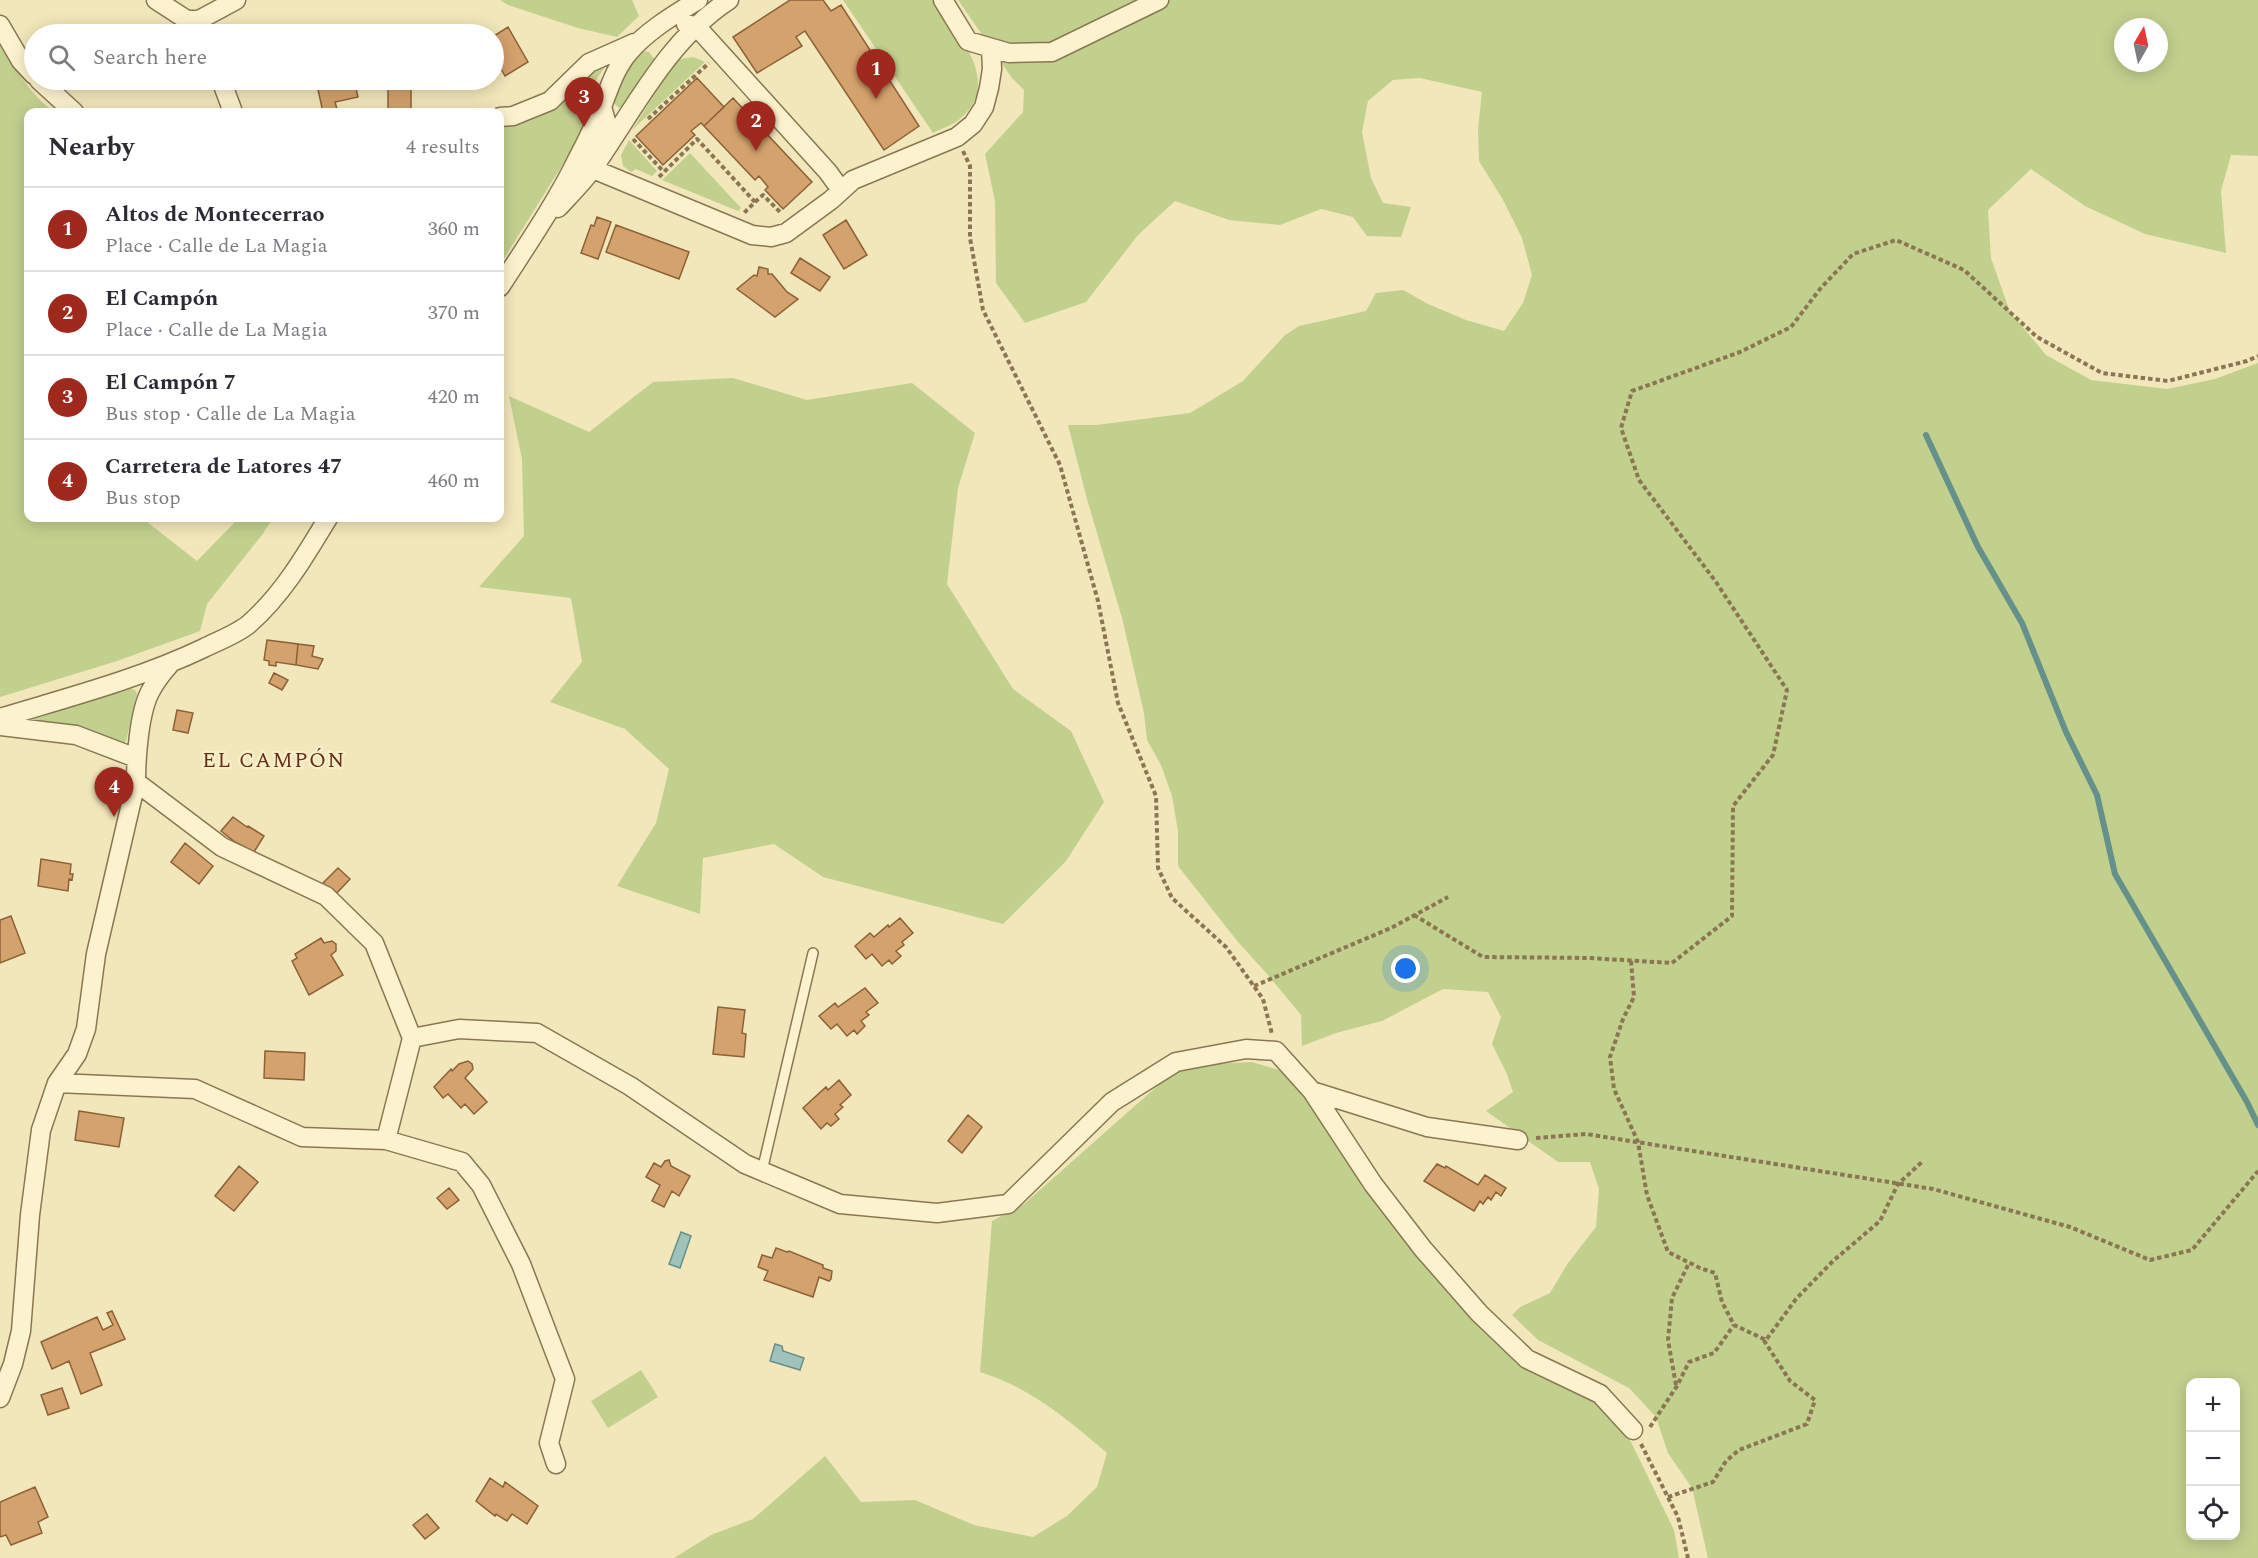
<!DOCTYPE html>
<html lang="en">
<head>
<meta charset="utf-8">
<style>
	:root { --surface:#fff; --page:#f2f2f3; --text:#2b2b33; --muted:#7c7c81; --line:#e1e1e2; --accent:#9f291d }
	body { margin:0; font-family:Spectral,serif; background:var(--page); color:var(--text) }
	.controls { position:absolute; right:18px; bottom:18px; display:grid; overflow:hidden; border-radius:12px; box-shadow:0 3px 15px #0003 }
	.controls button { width:54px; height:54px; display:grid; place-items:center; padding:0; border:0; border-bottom:2px solid var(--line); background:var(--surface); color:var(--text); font:30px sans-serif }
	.compass { position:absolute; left:2114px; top:18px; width:54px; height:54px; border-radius:50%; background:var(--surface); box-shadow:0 3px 15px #0003; rotate:9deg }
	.you { position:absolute; left:1406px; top:969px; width:21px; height:21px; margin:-15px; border:4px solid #fff; border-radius:50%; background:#1a73e8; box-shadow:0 0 0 9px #1a73e833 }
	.badge { display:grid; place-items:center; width:39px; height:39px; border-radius:50%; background:var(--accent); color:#fff; font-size:20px; font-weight:700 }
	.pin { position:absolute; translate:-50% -50px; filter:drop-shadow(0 2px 3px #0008) }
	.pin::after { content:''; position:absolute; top:32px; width:21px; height:18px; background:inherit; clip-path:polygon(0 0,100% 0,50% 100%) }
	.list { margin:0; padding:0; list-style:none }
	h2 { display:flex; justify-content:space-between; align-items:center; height:78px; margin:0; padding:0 24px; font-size:26px }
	h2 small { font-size:20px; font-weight:400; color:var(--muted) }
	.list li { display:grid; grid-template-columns:39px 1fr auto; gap:18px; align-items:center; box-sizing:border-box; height:84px; padding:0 24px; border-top:2px solid var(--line) }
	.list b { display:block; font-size:22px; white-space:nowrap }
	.list p { margin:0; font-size:20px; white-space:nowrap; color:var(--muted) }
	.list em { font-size:20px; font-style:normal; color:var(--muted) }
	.icon { flex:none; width:33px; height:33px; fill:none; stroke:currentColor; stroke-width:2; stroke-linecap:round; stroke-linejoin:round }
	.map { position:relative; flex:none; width:2258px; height:1558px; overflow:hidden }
	.search { position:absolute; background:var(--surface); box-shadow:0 3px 15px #0003; left:24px; top:24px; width:480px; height:66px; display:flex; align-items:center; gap:15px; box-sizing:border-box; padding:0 21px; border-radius:33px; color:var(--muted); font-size:22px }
	.panel { position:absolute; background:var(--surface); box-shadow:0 3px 15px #0003; left:24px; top:108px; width:480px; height:414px; border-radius:12px }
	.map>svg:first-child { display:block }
	.green { fill:#c2d08e; fill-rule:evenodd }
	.water { fill:#9fc2bb; stroke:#66908a; stroke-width:1.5 }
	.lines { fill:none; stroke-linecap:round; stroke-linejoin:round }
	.stream { stroke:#66908a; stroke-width:6 }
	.building { fill:#d4a26c; stroke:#8c6137; stroke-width:1.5 }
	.service-casing { stroke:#8a7653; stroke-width:12 }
	.minor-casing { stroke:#8a7653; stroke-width:21 }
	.path { stroke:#8a7653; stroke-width:4; stroke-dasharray:4.5 3; stroke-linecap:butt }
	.service { stroke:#fcf3ce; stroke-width:9 }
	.minor { stroke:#fcf3ce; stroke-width:18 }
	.labels { text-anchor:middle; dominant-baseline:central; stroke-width:4.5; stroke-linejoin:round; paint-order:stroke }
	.neighbourhood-label { font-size:21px; letter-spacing:1.5px; fill:#682f15; stroke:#f9f0cb }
</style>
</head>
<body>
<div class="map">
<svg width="2258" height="1558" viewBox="0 0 2258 1558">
	<rect width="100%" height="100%" fill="#f2e7ba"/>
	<path class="green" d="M500 0H632L639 16 617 37 578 28 508 5Z
		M843 0H936C957 34 1003 82 961 118 954 125 942 128 933 133Z
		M958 0H2258V156L2231 155 2221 191 2226 253 2145 234 2085 206 2031 169 1988 210 1991 258 2010 312 2046 355 2091 380 2167 389 2215 379 2258 363V1558H1708L1692 1488 1668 1453 1656 1417 1629 1388 1538 1340 1512 1315 1520 1307 1550 1293 1568 1263 1596 1227 1599 1189 1590 1162H1558L1486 1111 1513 1092 1507 1074 1492 1044 1501 1017 1488 992 1443 989 1382 1021 1336 1033 1302 1046 1301 1015 1268 975 1238 942 1178 866V831L1172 796 1161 765 1147 740 1144 713 1122 618 1087 499 1068 425H1096L1190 413 1243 381 1285 335 1299 326 1366 311 1376 293 1403 290 1428 304 1466 320 1504 331 1523 303 1532 275 1522 238 1503 200 1479 161 1478 129 1482 92 1420 78 1393 80 1368 101 1362 132 1371 178 1383 203 1411 207 1401 237 1367 236 1353 217 1321 209 1280 225 1229 220 1175 201 1138 235 1086 302 1025 323 996 283 995 201 985 154 1023 112 1024 90 1012 78ZM2123 27H2159V63H2123ZM2190 1382H2236V1536H2190Z
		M0 46C15 69 32 96 54 112H28V518H142L197 561 239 518H273L262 535 207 604 200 631 117 661 0 697Z
		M642 51 649 52 655 60 625 108C618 109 616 106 613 100L627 68Z
		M693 57 705 62 632 130 674 64 680 59Z
		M607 64 592 86 589 115 578 140 500 265V121L589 71Z
		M629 140 657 171 652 176 636 169 631 172 623 166 621 155Z
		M690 153 741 208 738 211 662 180Z
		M733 378 807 400 912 383 975 433 958 488 947 584 1013 689 1071 731 1104 802 1066 861 1003 924 823 877 774 844 703 858 700 914 617 886 656 823 669 769 625 729 550 702 582 662 571 598 479 587 524 536 522 459 509 396 589 432 653 382Z
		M131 689 135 690 137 694 126 741 119 745 30 722 31 718Z
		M1252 1062 1279 1070 1299 1088 1487 1330 1595 1397 1629 1438 1674 1530 1679 1558H674L711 1535 753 1519 825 1456 861 1502 915 1500 974 1525 1033 1537 1067 1516 1097 1487 1107 1453C1067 1419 1031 1388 980 1372L992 1221 1024 1204 1172 1073 1210 1064Z
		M641 1370 658 1397 608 1428 591 1401Z"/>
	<path class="water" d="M681 1232 691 1236 680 1268 669 1264Z
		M775 1344 782 1346 783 1351 804 1358 800 1370 770 1361Z"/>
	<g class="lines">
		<path class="stream" d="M1926 435 1978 547 2022 623 2066 732 2097 795 2115 874 2247 1102 2258 1125"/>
	</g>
	<path class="building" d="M790 0H823L831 11 841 5 919 126 884 150 805 31 796 37 802 46 757 73 733 37Z
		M508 27 528 62 505 76 494 56V36Z
		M697 78 724 107 704 126 701 123 691 131 695 135 663 165 636 136Z
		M324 80H354L358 97 335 102 337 109 323 112 316 81Z
		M388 87H411V110H388Z
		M733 98 812 182 783 209 765 190 768 187 759 176 755 180 704 126Z
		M597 217 611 222 598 259 581 253 591 225 594 226Z
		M846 220 867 255 844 269 823 235Z
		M616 225 689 252 679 279 606 252Z
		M800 258 830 277 820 291 791 273Z
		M759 267 768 269V274H772L787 292 798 299 775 317 737 289 754 275 757 276Z
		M267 640 298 644 296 665 276 662V666L269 665V661L264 660Z
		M298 644 314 646 312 656 323 659 318 669 296 665Z
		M274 673 288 680 282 690 269 683Z
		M177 710 193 713 188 733 173 730Z
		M233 817 247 827 248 826 264 836 254 852 235 842 221 831Z
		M185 843 213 866 199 884 171 862Z
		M41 859 71 864 70 874H73L72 880 69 879 68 891 38 886Z
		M338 868 350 879 335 895 323 883Z
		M11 916 25 953 0 963V920Z
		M900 918 913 933 902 942 904 945 896 951 901 956 892 964 889 960 882 966 872 954 866 959 855 946 870 933 874 937 888 925 889 927Z
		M321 938 324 943 332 941 336 944V951L331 955 343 975 309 995 292 961 297 958 295 954Z
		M865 988 878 1003 866 1012 869 1015 861 1021 865 1026 857 1034 854 1030 847 1036 837 1024 831 1029 819 1016 835 1003 838 1007Z
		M718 1007 745 1010 742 1033 746 1034 744 1057 713 1054Z
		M265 1051 305 1053 304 1080 264 1078Z
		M468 1061 472 1064 473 1069 465 1078 487 1102 474 1114 465 1104 461 1108 448 1094 443 1098 434 1087 451 1069 452 1071 459 1064Z
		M839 1080 851 1095 840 1105 843 1107 835 1114 839 1119 831 1126 827 1123 821 1129 803 1108 826 1087 828 1090Z
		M79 1111 124 1118 119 1147 75 1140Z
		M968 1115 982 1127 962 1153 948 1141Z
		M669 1160 671 1166 690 1176 679 1196 672 1191 664 1207 652 1201 660 1185 646 1177 654 1163 661 1167 665 1161Z
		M1437 1164 1445 1168 1446 1166 1478 1185 1485 1175 1506 1188 1501 1196 1496 1192 1491 1200 1488 1197 1483 1204 1480 1201 1474 1211 1424 1181Z
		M239 1166 258 1182 234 1211 215 1196Z
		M449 1188 459 1200 447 1209 437 1198Z
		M776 1248 787 1252 789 1251 823 1265V1268L832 1271 831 1279 829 1281 819 1277 813 1297 764 1280 768 1271 758 1267 762 1255 772 1258Z
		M112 1311 125 1339 90 1353 102 1385 81 1394 69 1361 52 1369 41 1342 97 1317 103 1330 113 1325 107 1313Z
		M62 1388 69 1408 48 1415 41 1395Z
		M490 1478 503 1487 505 1482 538 1506 527 1524 512 1514 507 1521 496 1514 495 1516 476 1501Z
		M35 1487 48 1517 38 1522 42 1533 11 1545 6 1535 0 1537V1502Z
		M427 1514 439 1528 425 1539 413 1525Z"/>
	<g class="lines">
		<defs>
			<path id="service" d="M762 1171 813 953"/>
			<path id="minor" d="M156 0 187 20H199
				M943 0 968 41 1009 53 1052 52 1159 0
				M686 24 696 26 828 172 841 190
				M0 25 21 61 34 75
				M205 34 199 20 236 0
				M39 80 74 112
				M221 80 233 112
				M602 107 606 121 597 139 593 169 752 235 771 237 786 233 831 200 853 180 957 137 973 124 984 107 989 88 992 69 991 48
				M500 117 513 116 550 101 589 63 634 43
				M558 208C570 195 584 181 594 167 635 108 668 40 729 0
				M500 287C527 245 556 203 578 158 587 141 596 122 603 104 610 86 616 67 629 52 648 30 674 15 698 0
				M0 718C69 697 139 679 204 648 218 641 237 634 249 624 283 594 305 556 328 518
				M0 726 76 735 136 758
				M412 1038 459 1029 537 1033 630 1086 745 1164 840 1204 937 1213 1008 1204 1112 1102 1176 1062 1246 1049 1276 1051 1312 1091 1373 1184 1423 1249 1479 1313 1527 1359 1600 1394 1633 1430
				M57 1083 195 1089 302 1137 386 1140 412 1038 374 943 326 896 222 847 136 782
				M1312 1091 1427 1127 1518 1140
				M386 1140 462 1162 481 1185 521 1264 565 1379 549 1443 556 1464
				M0 1398 13 1364 21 1331 30 1215 41 1130 57 1083 77 1054 86 1029 96 954 136 782C136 758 139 713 150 692 155 682 162 673 170 664"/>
		</defs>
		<use href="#service" class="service-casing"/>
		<use href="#minor" class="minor-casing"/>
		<path class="path" d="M648 119 709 63
			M633 139 664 172
			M963 151 970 166V238L983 310 1060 465 1098 601 1118 703 1156 796 1158 868 1172 898 1226 947 1263 999 1272 1034
			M659 177 697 139 755 202 744 213
			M755 202 763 195 782 214
			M1414 915 1483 957 1589 958 1672 963 1732 916 1733 806 1773 755 1787 690 1716 582 1639 480 1621 428 1632 391 1740 352 1791 327 1820 289 1853 254 1896 240 1964 270 2037 337 2102 373 2168 381 2247 361 2258 356
			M1631 961 1634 997 1623 1019 1610 1057 1614 1089 1638 1142 1647 1195 1668 1252 1700 1268 1715 1273 1722 1302 1734 1325 1766 1340 1796 1299 1833 1261 1880 1221 1898 1184 1922 1162
			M1254 986 1391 928 1448 897
			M1536 1138 1586 1134 1933 1189 2070 1227 2150 1260 2192 1250 2258 1171
			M1676 1385 1668 1340 1672 1298 1689 1263
			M1650 1427 1677 1386 1689 1362 1714 1353 1734 1325
			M1641 1444 1678 1517 1688 1558
			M1668 1497 1713 1482 1726 1461 1739 1450 1807 1424 1815 1400 1790 1381 1763 1339"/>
		<use href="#service" class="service"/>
		<use href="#minor" class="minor"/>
	</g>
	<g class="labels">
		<g class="neighbourhood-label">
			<text x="274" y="761">EL CAMPÓN</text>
		</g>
	</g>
</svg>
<div class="controls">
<button>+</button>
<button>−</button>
<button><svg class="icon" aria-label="locate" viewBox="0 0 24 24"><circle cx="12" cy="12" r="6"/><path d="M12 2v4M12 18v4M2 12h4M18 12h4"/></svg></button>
</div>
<svg class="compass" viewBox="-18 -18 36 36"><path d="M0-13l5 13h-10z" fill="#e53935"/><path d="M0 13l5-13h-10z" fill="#7c7c81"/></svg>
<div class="you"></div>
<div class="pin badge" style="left:876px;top:99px">1</div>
<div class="pin badge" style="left:756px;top:151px">2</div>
<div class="pin badge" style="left:584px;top:127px">3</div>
<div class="pin badge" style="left:114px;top:817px">4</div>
<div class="search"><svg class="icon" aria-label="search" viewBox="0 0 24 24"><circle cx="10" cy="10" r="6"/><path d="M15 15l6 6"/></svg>Search here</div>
<section class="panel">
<h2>Nearby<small>4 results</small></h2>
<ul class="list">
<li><span class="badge">1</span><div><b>Altos de Montecerrao</b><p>Place · Calle de La Magia</p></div><em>360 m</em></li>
<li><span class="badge">2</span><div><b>El Campón</b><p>Place · Calle de La Magia</p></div><em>370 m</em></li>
<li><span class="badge">3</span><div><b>El Campón 7</b><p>Bus stop · Calle de La Magia</p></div><em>420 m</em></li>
<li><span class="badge">4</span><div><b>Carretera de Latores 47</b><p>Bus stop</p></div><em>460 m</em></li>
</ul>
</section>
</div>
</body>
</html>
